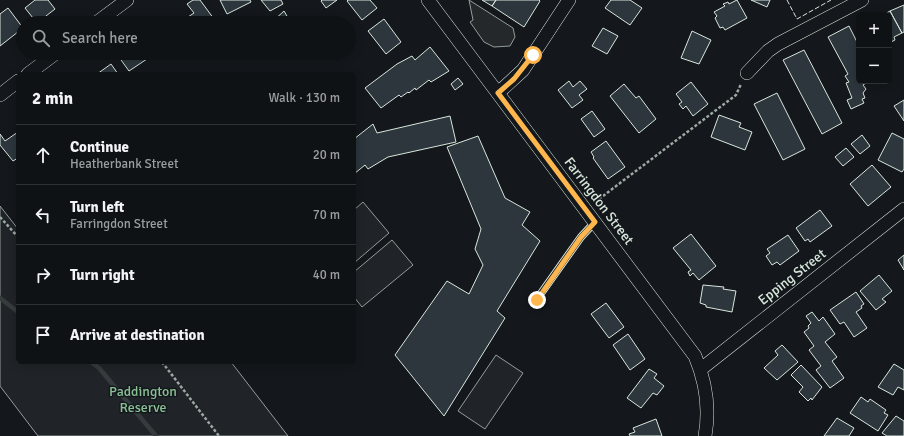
<!DOCTYPE html>
<html lang="en">
<head>
<meta charset="utf-8">
<style>
	:root { --surface:#0f1215; --page:#181b1e; --text:#f1f3f6; --muted:#9b9ea0; --line:#2f3234 }
	body { margin:0; font-family:Signika,sans-serif; background:var(--page); color:var(--text) }
	.controls { position:absolute; right:12px; top:12px; display:grid; overflow:hidden; border-radius:6px; box-shadow:0 2px 10px #0003 }
	.controls button { width:36px; height:36px; display:grid; place-items:center; padding:0; border:0; border-bottom:1px solid var(--line); background:var(--surface); color:var(--text); font:20px sans-serif }
	.stop { position:absolute; width:12px; height:12px; margin:-9px; border:3px solid #ffb74d; border-radius:50%; background:#fff }
	.stop.end { background:#ffb74d; border-color:#fff; box-shadow:0 1px 4px #0008 }
	.list { margin:0; padding:0; list-style:none }
	h2 { display:flex; justify-content:space-between; align-items:center; height:52px; margin:0; padding:0 16px; font-size:17px }
	h2 small { font-size:13px; font-weight:400; color:var(--muted) }
	.list li { display:grid; grid-template-columns:26px 1fr auto; gap:12px; align-items:center; box-sizing:border-box; height:60px; padding:0 16px; border-top:1px solid var(--line) }
	.list b { display:block; font-size:15px; white-space:nowrap }
	.list p { margin:0; font-size:13px; white-space:nowrap; color:var(--muted) }
	.list em { font-size:13px; font-style:normal; color:var(--muted) }
	.icon { flex:none; width:22px; height:22px; fill:none; stroke:currentColor; stroke-width:2; stroke-linecap:round; stroke-linejoin:round }
	.map { position:relative; flex:none; width:904px; height:436px; overflow:hidden }
	.search { position:absolute; background:var(--surface); box-shadow:0 2px 10px #0003; left:16px; top:16px; width:340px; height:44px; display:flex; align-items:center; gap:10px; box-sizing:border-box; padding:0 14px; border-radius:22px; color:var(--muted); font-size:15px }
	.panel { position:absolute; background:var(--surface); box-shadow:0 2px 10px #0003; left:16px; top:72px; width:340px; height:292px; border-radius:6px }
	.map>svg:first-child { display:block }
	.green { fill:#202428; stroke:#939e99 }
	.parking { fill:#24282b; stroke:#939e99 }
	.lines { fill:none; stroke-linecap:round; stroke-linejoin:round }
	.stream { stroke:#363b3e; stroke-width:4.5 }
	.building { fill:#2c363c; stroke:#d8e6dc }
	.service-casing { stroke:#d8e6dc; stroke-width:8 }
	.minor-casing { stroke:#d8e6dc; stroke-width:14 }
	.path { stroke:#9da8a2; stroke-width:2.5; stroke-dasharray:3 2; stroke-linecap:butt }
	.service { stroke:#14181c; stroke-width:6 }
	.minor { stroke:#14181c; stroke-width:13 }
	.fence { stroke:#d8e6dc; stroke-width:1; stroke-dasharray:5 2; stroke-linecap:butt }
	.route { stroke:#ffb74d; stroke-width:5 }
	.labels { text-anchor:middle; dominant-baseline:central; stroke-width:3; stroke-linejoin:round; paint-order:stroke }
	.street-label { font-size:14px; fill:#d8e6dc; stroke:#14181c }
	.park-label { font-size:14px; fill:#8ac095; stroke:#14181c }
</style>
</head>
<body>
<div class="map">
<svg width="904" height="436" viewBox="0 0 904 436">
	<rect width="100%" height="100%" fill="#14181c"/>
	<path class="green" d="M363 202 389 233 354 263V210Z
		M0 206 18 229V362H231L288 436H38L0 386Z
		M392 240 413 265 362 307 354 297V272Z
		M496 355 523 373 485 429 458 411Z"/>
	<path class="parking" d="M469 0 513 28 515 37 510 46 494 47 484 42 470 22 473 20Z"/>
	<g class="lines">
		<path class="stream" d="M0 298 18 312
			M91 362 99 368 156 436"/>
	</g>
	<path class="building" d="M35 0H48L55 9 37 23 25 8Z
		M193 0H200L214 19 208 23H184L182 21 194 13 187 4Z
		M220 0H250L251 2 227 14Z
		M261 0H281L283 4 270 11Z
		M322 0H337L326 8 321 1Z
		M348 0H370L377 8 362 20 347 1Z
		M482 0H496L492 6Z
		M496 0H539L540 1 524 27 492 6Z
		M611 0H630L642 8 630 25 605 8Z
		M737 0 747 18 725 30 723 27 720 28 715 18 717 16 714 12 725 6 723 4 728 2 729 4Z
		M751 0H770L767 7Z
		M904 5V32L902 33 890 11Z
		M8 8 23 28 0 46V14Z
		M284 11 291 23H273L272 22Z
		M890 11 902 33 894 37 895 40 889 43V15H883Z
		M384 19 401 42 386 54 368 31Z
		M849 26 859 46V81H865L866 83 863 85 866 89 863 93 865 98 862 99 864 103 851 109 847 100 852 98 846 83 849 82 845 76 848 74 828 37Z
		M603 28 618 36 607 54 592 46Z
		M692 31 711 40 699 64 681 58Z
		M430 47 449 71 431 82 429 80 416 90 415 88 409 93 408 92 401 97 399 95 381 108 365 88 397 64 412 56 415 60Z
		M804 50 842 123 822 134 783 60Z
		M116 53H147L150 57 129 71Z
		M111 64 118 74H97Z
		M458 78 463 84 455 90 451 84Z
		M569 81 573 87 580 81 587 89 579 95 583 100 572 108 558 90Z
		M691 82 708 104 693 116 686 106 683 109 679 104 682 102 676 94Z
		M624 84 636 98 639 96 656 119 639 133 610 96Z
		M777 93 805 149 783 160 754 104Z
		M904 100V121L894 106Z
		M592 111 605 129 594 137 581 119Z
		M719 115 741 123 739 127 752 132 745 150 711 137Z
		M450 116 456 142 388 157 368 169 365 165 354 174V139L373 124 377 133Z
		M18 132V158L13 161 0 145V134L5 141Z
		M892 133 904 139V169L902 172 878 160Z
		M862 135 870 146 860 154 851 144Z
		M478 136 505 198 530 212 522 225 540 241 497 311 505 318 444 416 395 355 447 281 469 294 483 265 475 249 481 229 447 147Z
		M606 141 625 167 608 179 593 158 594 157 591 152Z
		M846 148 854 157 843 166 835 157Z
		M872 165 891 187 868 206 850 184Z
		M820 210 832 226 810 242 808 239 805 241 796 228Z
		M691 234 716 266 699 280 693 273 690 276 688 272 691 270 673 248Z
		M788 235 799 251 780 265 777 262 772 265 766 256 770 253 767 249Z
		M904 255V270L898 260Z
		M879 275 892 291 882 299 886 302 876 310 860 291Z
		M703 285 724 287 723 289 736 291 732 312 706 307V305L700 303Z
		M856 292 864 304 861 306 862 308 856 312 867 328 854 337 844 322 840 324 830 310Z
		M606 303 624 327 609 338 591 314Z
		M812 312 819 321 823 317 835 334 825 342 837 357 832 361 844 378 830 388 816 370 821 366 809 350 814 346 804 332 809 328 808 326 811 323 806 316Z
		M628 334 645 359 630 370 613 345Z
		M782 345 798 362 777 380 764 368 778 355 775 351Z
		M894 364 904 370V390L898 387 893 395 878 387Z
		M801 365 822 387 812 400 811 398 808 401 799 392 803 387 791 375Z
		M649 369 657 374 654 378 664 386 657 395 653 393 641 408 627 398Z
		M861 397 868 402 870 399 886 410 884 413 888 415 878 431 850 413Z
		M896 416 904 421V436H887L882 433Z
		M837 418 854 428 849 436H824Z
		M656 419 662 436H630L629 434 635 432 633 428Z"/>
	<g class="lines">
		<defs>
			<path id="service" d="M537 299 581 237 595 222"/>
			<path id="minor" d="M428 0 695 356C706 382 710 408 705 436
				M96 23 127 0
				M747 73 768 51 778 44 862 0
				M28 74 56 53
				M498 93 523 70 569 0
				M0 95 18 81
				M701 369 904 209"/>
		</defs>
		<use href="#service" class="service-casing"/>
		<use href="#minor" class="minor-casing"/>
		<path class="path" d="M599 199 736 95 741 84
			M0 217 18 237
			M162 362 219 436"/>
		<use href="#service" class="service"/>
		<use href="#minor" class="minor"/>
		<path class="fence" d="M787 0 797 19 831 0"/>
	</g>
	<g class="lines">
		<path class="route" d="M533 55 514 79 498 93 595 222 581 237 537 300"/>
	</g>
	<g class="labels">
		<g class="street-label">
			<text transform="translate(599 201) rotate(53)">Farringdon Street</text>
			<text transform="translate(792 277) rotate(-38)">Epping Street</text>
		</g>
		<g class="park-label">
			<text x="143" y="391">Paddington<tspan x="143" dy="16">Reserve</tspan></text>
		</g>
	</g>
</svg>
<div class="controls">
<button>+</button>
<button>−</button>
</div>
<div class="stop" style="left:533px;top:55px"></div>
<div class="stop end" style="left:537px;top:300px"></div>
<div class="search"><svg class="icon" aria-label="search" viewBox="0 0 24 24"><circle cx="10" cy="10" r="6"/><path d="M15 15l6 6"/></svg>Search here</div>
<section class="panel">
<h2>2 min<small>Walk · 130 m</small></h2>
<ul class="list">
<li><svg class="icon" aria-label="ahead" viewBox="0 0 24 24"><path d="M12 20V5M6 11l6-6 6 6"/></svg><div><b>Continue</b><p>Heatherbank Street</p></div><em>20 m</em></li>
<li><svg class="icon" aria-label="left" viewBox="0 0 24 24"><path d="M17 20v-9H6M10 6l-5 5 5 5"/></svg><div><b>Turn left</b><p>Farringdon Street</p></div><em>70 m</em></li>
<li><svg class="icon" aria-label="right" viewBox="0 0 24 24"><path d="M7 20v-9h11M14 6l5 5-5 5"/></svg><div><b>Turn right</b></div><em>40 m</em></li>
<li><svg class="icon" aria-label="arrive" viewBox="0 0 24 24"><path d="M6 21V4h12l-3 4 3 4H6"/></svg><div><b>Arrive at destination</b></div></li>
</ul>
</section>
</div>
</body>
</html>
